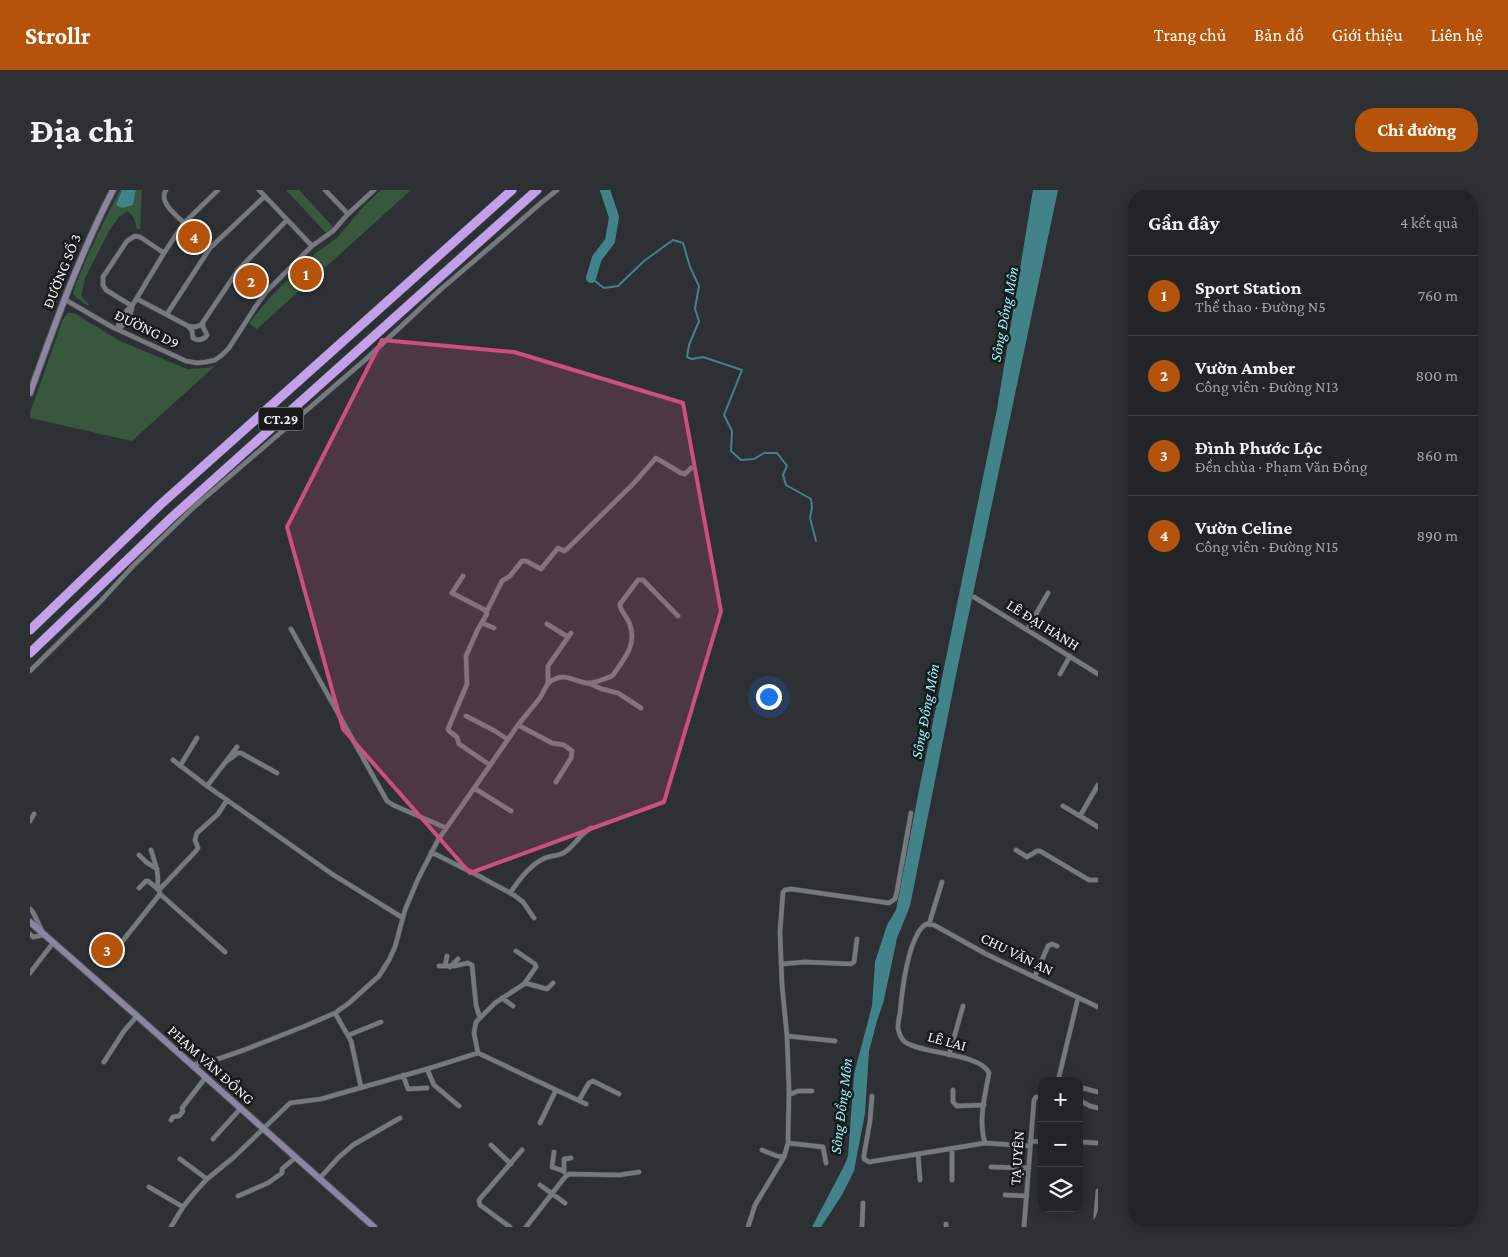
<!DOCTYPE html>
<html lang="vi">
<head>
<meta charset="utf-8">
<style>
	:root { --surface:#222528; --page:#2e3134; --text:#f1f3f6; --muted:#a2a5a8; --line:#3f4245; --accent:#b45309 }
	body { margin:0; font-family:"Crimson Pro",serif; background:var(--page); color:var(--text) }
	.controls { position:absolute; right:15px; bottom:15px; display:grid; overflow:hidden; border-radius:10px; box-shadow:0 2px 12px #0003 }
	.controls button { width:45px; height:45px; display:grid; place-items:center; padding:0; border:0; border-bottom:1px solid var(--line); background:var(--surface); color:var(--text); font:25px sans-serif }
	.you { position:absolute; left:738px; top:506px; width:18px; height:18px; margin:-12px; border:4px solid #fff; border-radius:50%; background:#1a73e8; box-shadow:0 0 0 8px #1a73e833 }
	.badge { display:grid; place-items:center; width:32px; height:32px; border-radius:50%; background:var(--accent); color:#fff; font-size:16px; font-weight:700 }
	.pin { position:absolute; translate:-50% -50%; border:2px solid #fff; box-shadow:0 1px 5px #0006 }
	.list { margin:0; padding:0; list-style:none }
	h2 { display:flex; justify-content:space-between; align-items:center; height:65px; margin:0; padding:0 20px; font-size:21px }
	h2 small { font-size:16px; font-weight:400; color:var(--muted) }
	.list li { display:grid; grid-template-columns:32px 1fr auto; gap:15px; align-items:center; box-sizing:border-box; height:80px; padding:0 20px; border-top:1px solid var(--line) }
	.list b { display:block; font-size:19px; white-space:nowrap }
	.list p { margin:0; font-size:16px; white-space:nowrap; color:var(--muted) }
	.list em { font-size:16px; font-style:normal; color:var(--muted) }
	.icon { flex:none; width:28px; height:28px; fill:none; stroke:currentColor; stroke-width:2; stroke-linecap:round; stroke-linejoin:round }
	.map { position:relative; flex:none; width:1068px; height:1037px; overflow:hidden; border-radius:20px }
	header { display:flex; align-items:center; gap:30px; box-sizing:border-box; height:70px; padding:0 25px; background:var(--accent); color:#fff }
	header strong { font-size:24px }
	nav { display:flex; gap:28px; margin-inline-start:auto; font-size:18px }
	.intro { display:flex; align-items:center; justify-content:space-between; box-sizing:border-box; height:120px; padding:0 30px }
	h1 { margin:0; font-size:35px }
	.button { padding:12px 22px; border-radius:20px; background:var(--accent); color:#fff; font-size:18px; font-weight:700 }
	main { display:flex; gap:30px; padding:0 30px }
	aside { flex:1; background:var(--surface); border-radius:20px; box-shadow:0 2px 12px #0003 }
	.map>svg:first-child { display:block }
	.green { fill:#37583d }
	.water { fill:#428389 }
	.lines { fill:none; stroke-linecap:round; stroke-linejoin:round }
	.stream { stroke:#428389; stroke-width:2 }
	.river { stroke:#428389; stroke-width:10 }
	.street-casing { stroke:#4a4d51; stroke-width:5.5 }
	.secondary-casing { stroke:#4a4d51; stroke-width:8 }
	.highway-casing { stroke:#4a4d51; stroke-width:10 }
	.street { stroke:#757a7f; stroke-width:4.5 }
	.secondary { stroke:#8c859f; stroke-width:6 }
	.highway { stroke:#c2a0ea; stroke-width:9 }
	.marked { fill:#cd4e81; fill-opacity:0.2; stroke:#cd4e81; stroke-width:4; stroke-linejoin:round }
	.labels { text-anchor:middle; dominant-baseline:central; stroke-width:5; stroke-linejoin:round; paint-order:stroke }
	.shield { fill:#17191b; stroke:#aeb0b3; stroke-width:1 }
	.shield-label { font-size:14px; font-weight:bold; fill:#eff1f4 }
	.street-label { font-size:15px; fill:#eff1f4; stroke:#17191b }
	.water-label { font-size:16px; font-style:italic; fill:#8df4fd; stroke:#17191b }
</style>
</head>
<body>
<header>
<strong>Strollr</strong>
<nav><a>Trang chủ</a><a>Bản đồ</a><a>Giới thiệu</a><a>Liên hệ</a></nav>
</header>
<div class="intro"><h1>Địa chỉ</h1><a class="button">Chỉ đường</a></div>
<main>
<div class="map">
<svg width="1068" height="1037" viewBox="0 0 1068 1037">
	<rect width="100%" height="100%" fill="#2d3136"/>
	<path class="green" d="M90 0H94L104 9 106 0H112L110 39H107L104 28 98 21 89 27 79 41 55 88 51 106 59 114 58 116 45 107 43 103C55 68 73 33 90 0Z
		M256 0H269L305 39 298 45Z
		M351 0H381L227 139 219 133 241 106 287 62 307 48 332 18Z
		M38 123H44L90 151 157 179 177 178 186 175 102 251 0 228V223L33 129Z"/>
	<path class="water" d="M92 0H106L103 15 92 18 86 15Z
		M1003 0H1028L927 480 880 716 867 748 854 810 847 831 839 861 835 923 824 981 812 1005 791 1037H782L814 976 818 966 824 884 842 816 845 772 857 735 866 720 888 605 967 219Z"/>
	<g class="lines">
		<path class="stream" d="M561 88 574 98 588 96 614 71 643 50 653 53 660 77 669 96 665 119 669 131 659 155 657 167 662 169 673 167 712 180 694 225 702 241 701 261 711 270 724 269 734 263H747L757 276 753 285 756 295 781 309 782 318 780 328 786 351"/>
		<path class="river" d="M561 88 567 68 580 51 584 27 575 0"/>
		<defs>
			<path id="street" d="M136 0C128 12 146 25 154 33
				M229 0 282 56
				M295 0 318 24
				M34 109 82 137 156 171 167 173 176 172 185 170 192 165 199 158 226 116 236 102 282 56 303 41 318 24 344 0
				M107 109 158 136 165 137 171 135 208 80 257 30
				M102 116 76 100 73 95V87L97 51 105 46 110 47 134 63
				M137 124 180 58 235 6
				M159 137 162 141 163 148C167 151 174 150 177 145L173 137V133
				M88 139C87 133 96 120 102 116L134 63 154 33 188 0
				M88 139C94 136 102 124 102 116
				M433 386 422 403 455 420 457 424 448 439 436 466 437 494 418 539 419 541 427 547 429 554 460 575
				M944 407 1068 484
				M457 421 472 391 480 386 492 371H496L511 379 528 358 534 361 536 360 604 293 626 268 651 283 655 284 661 278
				M452 433 464 438
				M517 434 538 447
				M261 439 357 611 363 615 416 638
				M997 440 1018 403
				M0 481 69 413 103 376 164 317 335 170 410 100 472 47 511 13 527 0
				M1030 484 1040 466
				M518 493C535 481 539 490 556 493 564 494 573 489 580 487L583 485C594 469 607 455 600 435 598 427 590 422 590 414L608 390H613L648 426
				M558 493 572 499 588 503 611 518
				M436 526 465 541 477 549
				M488 535 522 553 534 555 542 561 541 568 526 592
				M143 570 177 596 302 684 373 728
				M197 571 208 563H211L247 583
				M150 576 167 548
				M1068 595 1050 626 1068 637
				M177 596 207 557
				M444 598 481 621
				M1033 616 1050 626
				M0 631 4 624
				M121 660C125 673 130 685 127 699
				M986 660 997 667 1007 661H1010L1059 690H1068
				M401 662 447 685 484 705 493 712 504 728
				M109 665 116 672 127 679
				M109 698 116 691H118L128 699
				M480 703C489 690 499 676 513 669 520 665 528 667 535 662 545 655 550 644 561 638
				M130 704 195 762
				M0 719 3 722 14 745 3 747 0 744
				M899 734 912 692
				M79 768 130 704 129 700 166 661 168 658 165 650 167 643 188 624 197 610
				M751 774 775 772 821 774 824 772 827 749
				M409 776H424L438 773 442 775 446 815 450 828
				M415 776 417 766
				M420 777 428 769
				M0 783 23 753
				M1005 786 1018 756 1022 754 1027 756
				M495 793 517 799 523 793
				M472 808 483 816
				M305 823 321 851 331 897
				M319 845 351 832
				M757 846 805 851
				M448 863 444 843 446 832 465 813 494 794 506 777 505 774 486 761
				M919 865 933 816
				M74 872 94 841 107 826
				M162 875 188 869 214 860 275 836 305 823 319 813 349 786 359 770 365 757 375 720 388 689 408 650 488 535 510 508 518 493V476L541 443
				M397 879 404 895 429 916
				M373 885 378 899 397 898
				M1028 891 1048 808
				M1049 897 1068 902
				M923 900V912L927 916 954 915
				M759 905 768 901H782
				M842 906 840 931 834 965V969L839 972 955 953
				M549 910 559 893 563 891 589 904
				M1049 910 1060 916 1068 918
				M141 930 143 927 149 926 153 921 152 918 176 887
				M510 933 526 900
				M183 949 211 918
				M1000 951 1012 952
				M1049 952 1068 953
				M758 953 793 957 796 973
				M461 955 481 974
				M1000 956 955 953C948 930 955 906 959 883 950 863 892 864 875 852 871 849 869 843 868 838 868 834 869 828 870 823 872 801 876 765 887 745 889 740 892 737 896 734L904 735 956 764 1068 817
				M922 958V990
				M732 960 747 966 754 967
				M524 962 522 977 534 981
				M888 964 890 990
				M150 969 177 989
				M961 977 999 978
				M534 982V969L541 968
				M290 988 308 968 323 955 370 928
				M510 995 535 1013
				M119 997 153 1017
				M975 1005 997 1006
				M208 1006 238 993 252 983V979L266 967
				M141 1037 153 1017 165 1002 177 989 204 967 260 913 291 909 397 879 448 863 556 914
				M480 1037 450 1015 449 1010 492 960
				M496 1037 535 987 539 984 589 985 609 982
				M718 1037 725 1015 754 967 758 953 759 900 757 846 752 795 750 742 753 702 755 700 761 699 859 713 865 709 867 701 881 623
				M832 1037 833 1013
				M916 1037V1034
				M994 1037 1004 910 1006 907H1012
				M1065 1037 1068 1001"/>
			<path id="secondary" d="M0 203C25 134 49 66 83 0
				M0 732 107 826 344 1037"/>
			<path id="highway" d="M0 440 130 315 482 0
				M0 463 141 328 507 0
				M0 1036 5 1037"/>
		</defs>
		<use href="#street" class="street-casing"/>
		<use href="#secondary" class="secondary-casing"/>
		<use href="#highway" class="highway-casing"/>
		<use href="#street" class="street"/>
		<use href="#secondary" class="secondary"/>
		<use href="#highway" class="highway"/>
	</g>
	<path class="marked" d="M352 150 484 162 653 213 691 421 634 612 440 683 313 539 257 337Z"/>
	<g class="labels">
		<rect class="shield" x="228.5" y="217.5" width="45" height="23" rx="4"/>
		<g class="shield-label">
			<text x="251" y="229">CT.29</text>
		</g>
		<g class="street-label">
			<text transform="translate(32 81) rotate(-68)">ĐƯỜNG SỐ 3</text>
			<text transform="translate(117 139) rotate(26)">ĐƯỜNG D9</text>
			<text transform="translate(1013 435) rotate(32)">LÊ ĐẠI HÀNH</text>
			<text transform="translate(987 764) rotate(26)">CHU VĂN AN</text>
			<text transform="translate(917 851) rotate(15)">LÊ LAI</text>
			<text transform="translate(181 875) rotate(42)">PHẠM VĂN ĐỒNG</text>
			<text transform="translate(987 968) rotate(-86)">TẠ UYÊN</text>
		</g>
		<g class="water-label">
			<text transform="translate(974 124) rotate(-79)">Sông Đồng Môn</text>
			<text transform="translate(895 521) rotate(-79)">Sông Đồng Môn</text>
			<text transform="translate(811 916) rotate(-83)">Sông Đồng Môn</text>
		</g>
	</g>
</svg>
<div class="controls">
<button>+</button>
<button>−</button>
<button><svg class="icon" aria-label="layers" viewBox="0 0 24 24"><path d="M12 4l9 5-9 5-9-5zM3 14l9 5 9-5"/></svg></button>
</div>
<div class="you"></div>
<div class="pin badge" style="left:276px;top:84px">1</div>
<div class="pin badge" style="left:221px;top:91px">2</div>
<div class="pin badge" style="left:77px;top:760px">3</div>
<div class="pin badge" style="left:164px;top:47px">4</div>
</div>
<aside>
<h2>Gần đây<small>4 kết quả</small></h2>
<ul class="list">
<li><span class="badge">1</span><div><b>Sport Station</b><p>Thể thao · Đường N5</p></div><em>760 m</em></li>
<li><span class="badge">2</span><div><b>Vườn Amber</b><p>Công viên · Đường N13</p></div><em>800 m</em></li>
<li><span class="badge">3</span><div><b>Đình Phước Lộc</b><p>Đền chùa · Phạm Văn Đồng</p></div><em>860 m</em></li>
<li><span class="badge">4</span><div><b>Vườn Celine</b><p>Công viên · Đường N15</p></div><em>890 m</em></li>
</ul>
</aside>
</main>
</body>
</html>
